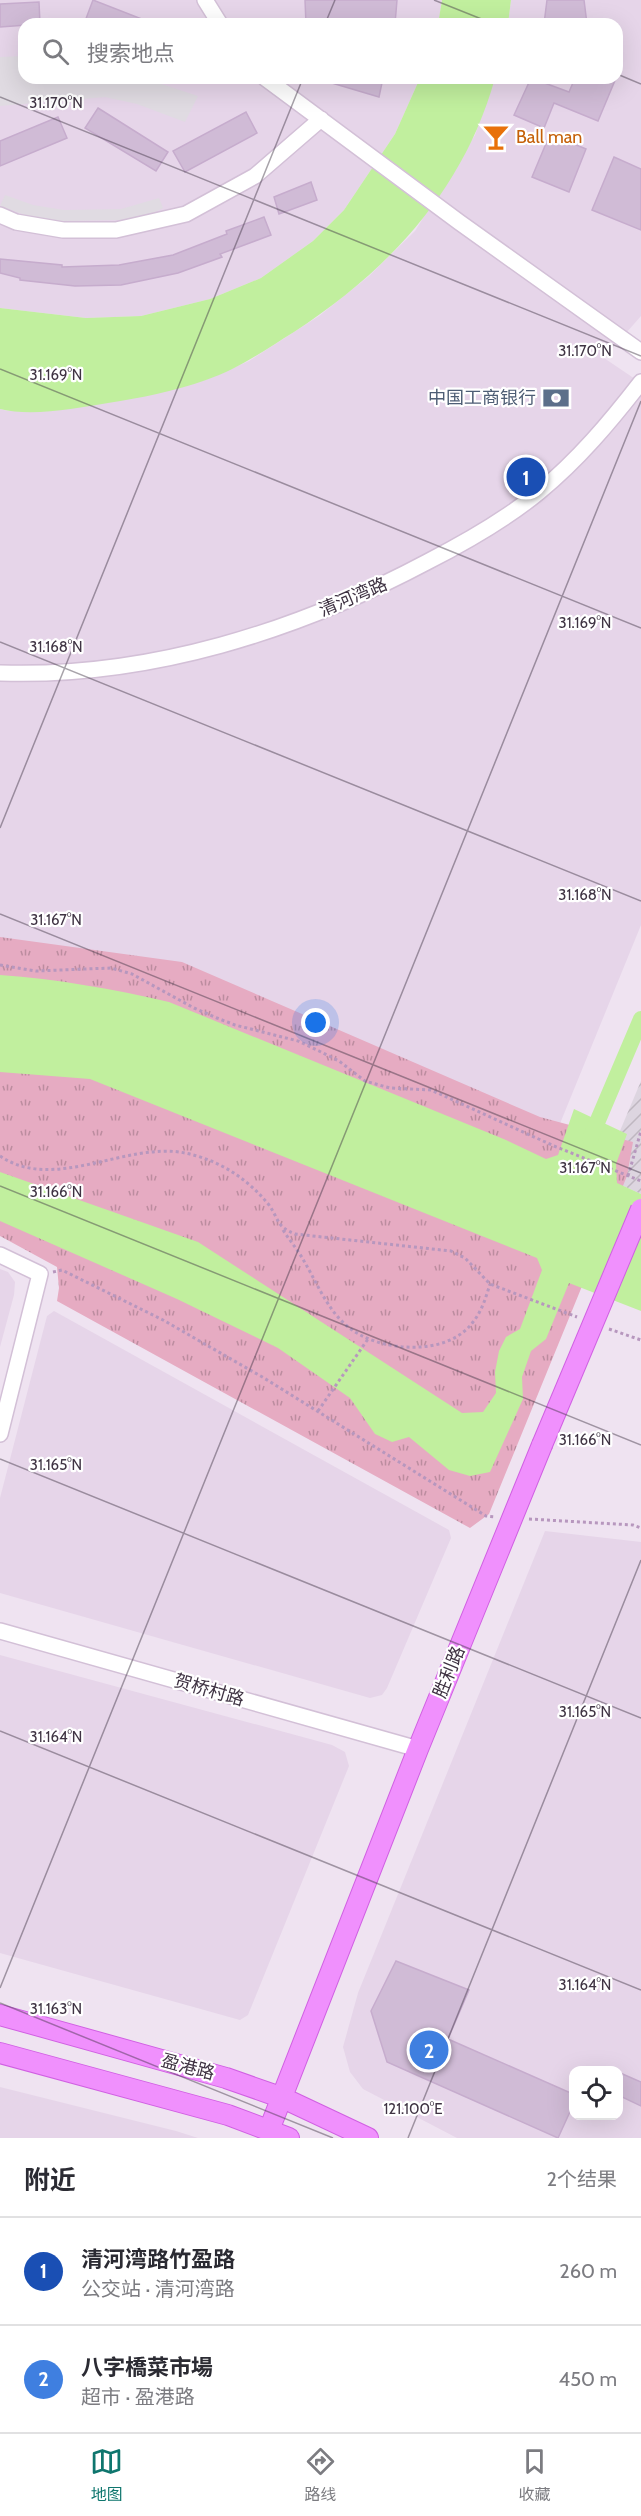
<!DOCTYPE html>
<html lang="zh">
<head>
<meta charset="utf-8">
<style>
	:root { --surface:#fff; --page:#f7f7f7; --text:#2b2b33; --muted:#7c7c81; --line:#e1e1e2; --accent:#0f766e }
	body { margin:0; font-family:Cabin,"Noto Sans SC",sans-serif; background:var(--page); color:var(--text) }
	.controls { position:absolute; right:18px; bottom:18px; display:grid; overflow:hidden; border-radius:12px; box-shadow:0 6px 24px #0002 }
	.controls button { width:54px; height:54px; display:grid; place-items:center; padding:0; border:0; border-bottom:2px solid var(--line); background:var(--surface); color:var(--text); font:30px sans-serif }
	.you { position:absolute; left:316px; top:1023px; width:21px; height:21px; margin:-15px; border:4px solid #fff; border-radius:50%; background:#1a73e8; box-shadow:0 0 0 9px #1a73e833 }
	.badge { display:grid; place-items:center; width:39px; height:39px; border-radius:50%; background:var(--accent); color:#fff; font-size:20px; font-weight:700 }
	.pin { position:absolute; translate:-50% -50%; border:3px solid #fff; box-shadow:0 2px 6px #0006 }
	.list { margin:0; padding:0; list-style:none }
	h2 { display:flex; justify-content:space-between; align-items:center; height:78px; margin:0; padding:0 24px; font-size:26px }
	h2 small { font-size:20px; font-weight:400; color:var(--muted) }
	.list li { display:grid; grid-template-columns:39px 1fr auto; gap:18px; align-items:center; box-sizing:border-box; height:108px; padding:0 24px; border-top:2px solid var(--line) }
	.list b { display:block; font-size:22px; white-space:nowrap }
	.list p { margin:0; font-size:20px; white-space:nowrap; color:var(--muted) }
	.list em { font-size:20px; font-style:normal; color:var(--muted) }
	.icon { flex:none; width:33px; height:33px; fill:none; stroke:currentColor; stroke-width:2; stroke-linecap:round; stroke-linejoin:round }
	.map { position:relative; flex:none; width:641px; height:2138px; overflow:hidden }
	.search { position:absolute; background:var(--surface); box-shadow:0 6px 24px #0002; left:18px; right:18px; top:18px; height:66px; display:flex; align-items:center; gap:15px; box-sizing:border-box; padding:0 21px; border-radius:18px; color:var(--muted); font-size:22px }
	.sheet { height:294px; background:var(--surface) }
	nav { display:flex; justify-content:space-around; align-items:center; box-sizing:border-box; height:84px; border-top:2px solid var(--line); background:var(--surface); font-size:16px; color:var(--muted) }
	nav a { display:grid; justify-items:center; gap:3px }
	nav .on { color:var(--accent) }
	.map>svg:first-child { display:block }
	.residential { fill:#e6d5e9; fill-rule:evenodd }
	.industrial { fill:url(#industrial-furrows) }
	.grass { fill:url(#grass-tufts) }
	.parking { fill:#e0dbe2 }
	.water { fill:#c1ef9e }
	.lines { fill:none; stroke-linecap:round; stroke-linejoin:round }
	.canal { stroke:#c1ef9e; stroke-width:16 }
	.building { fill:#d0bbd6; stroke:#c6accd; stroke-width:1.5 }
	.minor-casing { stroke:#d3c0d7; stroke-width:18 }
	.major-casing { stroke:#d060e2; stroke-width:22 }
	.path { stroke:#b797be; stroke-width:3; stroke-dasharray:3 3; stroke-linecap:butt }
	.minor { stroke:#fff; stroke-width:15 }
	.major { stroke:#f090fd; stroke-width:20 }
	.major-bridge-casing { stroke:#d060e2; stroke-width:22; stroke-linecap:butt }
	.major-bridge { stroke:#f090fd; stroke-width:20 }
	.ticks { fill:none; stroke:#3f3343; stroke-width:1.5; stroke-opacity:0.45 }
	.labels { text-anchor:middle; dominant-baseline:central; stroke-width:4.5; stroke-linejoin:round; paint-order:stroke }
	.food-label { font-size:18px; fill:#c56008; stroke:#fff; text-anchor:start }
	.service-label { font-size:18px; fill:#4e5e75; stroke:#fff; text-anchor:end }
	.street-label { font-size:18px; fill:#3f3343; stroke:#fff }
	.ticks-label { font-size:15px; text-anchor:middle; fill:#3f3343; stroke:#fff; stroke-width:4.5; stroke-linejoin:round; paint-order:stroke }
</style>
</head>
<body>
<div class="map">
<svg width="641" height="2138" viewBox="0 0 641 2138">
	<defs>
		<pattern id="industrial-furrows" width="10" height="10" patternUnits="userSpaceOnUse" patternTransform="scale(1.5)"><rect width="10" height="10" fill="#ddd5e0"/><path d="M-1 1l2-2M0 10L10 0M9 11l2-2" fill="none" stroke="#bfb7c1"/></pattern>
		<pattern id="grass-tufts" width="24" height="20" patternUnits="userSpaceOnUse" patternTransform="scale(1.5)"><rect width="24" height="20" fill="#e6abc2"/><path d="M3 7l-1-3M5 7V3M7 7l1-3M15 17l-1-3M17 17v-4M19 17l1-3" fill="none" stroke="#bc8c9f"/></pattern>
	</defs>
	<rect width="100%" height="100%" fill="#efe3f1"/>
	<path class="residential" d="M0 0H442L438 24H24V78H420L395 134 344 210 313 241 261 278 210 299 141 316 86 318 0 308Z
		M511 0H641V316L604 358 641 383V925L548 1153 0 964V409L8 411 205 380 249 361 319 316 369 276 415 231 475 135 495 78H617V24H508Z
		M0 1269 8 1272 15 1282 14 1295 0 1347Z
		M54 1311 449 1530 451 1538 387 1688 382 1695 370 1698 0 1593V1498L47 1316Z
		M545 1531 641 1542V2138H457L363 2089 350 2072 343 2047 358 1993ZM574 2070H618V2116H574Z
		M0 1655 332 1745 345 1752 349 1766 248 2015 240 2020 0 1953Z
		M0 2087 176 2131 198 2138H0Z"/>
	<path class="industrial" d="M641 1081V1194L601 1176Z"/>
	<path class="grass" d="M0 937 182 962 540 1117 633 1142 627 1176 489 1514 470 1528 57 1301 59 1288 57 1267 0 1236Z"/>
	<path class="parking" d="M24 56V78H143L198 96 185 122 137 104 105 97 0 106V57Z
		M5 195 33 205 64 210 121 209 159 198 163 208 149 215 120 220 61 221 28 216 0 206Z"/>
	<path class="water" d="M442 0H511L508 24H438Z
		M420 78H495C464 190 389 270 294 332 265 350 238 369 206 380 175 391 141 398 108 403 76 408 33 417 0 409V308L86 318 141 316 210 299 261 278 313 241 344 210 395 134Z
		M0 975C57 979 113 989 169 1002L506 1140 546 1159 558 1155 574 1109 627 1134 616 1164 617 1183 641 1194V1311L569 1283 546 1339 531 1351 522 1377 523 1399 490 1472 470 1476 449 1470 409 1437 392 1442 375 1434 350 1398 278 1348 177 1299 0 1221V1172L198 1242 462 1413 483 1412 496 1393 495 1372 499 1351 506 1337 520 1329 542 1270 537 1258 90 1079 0 1072Z"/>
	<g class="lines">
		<path class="canal" d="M590 1139 641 1019"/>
	</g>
	<path class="building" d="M93 0 152 23V24H84Z
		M305 0H397L395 24H306Z
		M547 0H584L587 24H544Z
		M39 2 40 24 0 27V4Z
		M326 78H383L379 97 325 81Z
		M531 78 569 92 575 78H616L598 121 554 103 544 128 514 115Z
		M98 108 168 152 156 171 85 128Z
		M246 112 257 133 185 172 173 151Z
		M58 117 67 138 0 166V141Z
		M550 134 586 149 569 192 532 177Z
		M614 157 641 169V230L592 210Z
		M311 182 317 200 279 214 274 197Z
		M264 217 271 235 220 254 222 257 178 273 121 285 75 286 20 280V278L0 273V259L62 265V267L119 265 173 255 227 234 226 231Z
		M396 1961 469 1990 448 2039 573 2094V2105L558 2138 387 2062 371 2011Z
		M618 2072 641 2082V2106L618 2095Z"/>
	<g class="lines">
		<defs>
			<path id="minor" d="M205 0 220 24
				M265 78 459 222 641 352
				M0 215 16 222 63 230H116L186 214 255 176 321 119
				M0 673C149 678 297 631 427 562 466 542 505 520 539 492 578 460 610 422 641 382
				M0 1255 40 1274 0 1434
				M0 1631 418 1749"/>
			<path id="major" d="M0 2015 226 2078 283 2098 368 2138
				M0 2053 228 2115 289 2138
				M269 2130 418 1749 542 1445"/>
		</defs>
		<use href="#minor" class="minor-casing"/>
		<use href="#major" class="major-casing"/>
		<path class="path" d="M0 965 36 971 111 968 132 974 194 1008 217 1018 235 1025 298 1041 319 1051 339 1061 365 1081 390 1088 431 1090 554 1146 641 1181
			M0 1156C54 1193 127 1141 185 1153 219 1160 247 1178 269 1205 280 1221 276 1226 295 1234L451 1251 465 1258 490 1284 577 1317
			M628 1176 641 1131
			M283 1230C290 1241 298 1250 304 1261 317 1283 327 1309 347 1326 377 1352 447 1358 473 1322 482 1311 486 1297 490 1284
			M53 1272 62 1270 163 1320 264 1378 486 1516 496 1517
			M609 1329 641 1340
			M318 1411 368 1339
			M529 1519 633 1525 641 1528"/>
		<use href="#minor" class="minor"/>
		<use href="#major" class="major"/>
		<defs>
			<path id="major-bridge" d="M542 1445 641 1209"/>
		</defs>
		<use href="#major-bridge" class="major-bridge-casing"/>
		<use href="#major-bridge" class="major-bridge"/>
	</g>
	<path class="ticks" d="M434 0 494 24M325 24 335 0M617 74 641 84M0 97 641 356M0 369 641 628M0 642 641 901M0 828 303 78M0 914 641 1173M0 1186 641 1445M0 1459 641 1718M0 1731 641 1990M0 1988 641 401M0 2003 333 2138M408 2138 641 1560"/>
	<defs>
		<symbol id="bar-bare" viewBox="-9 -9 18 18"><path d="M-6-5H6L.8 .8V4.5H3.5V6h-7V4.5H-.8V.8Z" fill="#e8710a" stroke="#fff" stroke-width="2.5" paint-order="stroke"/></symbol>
		<symbol id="bank-bare" viewBox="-9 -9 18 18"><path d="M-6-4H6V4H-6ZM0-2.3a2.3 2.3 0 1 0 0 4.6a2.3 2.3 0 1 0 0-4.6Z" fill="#5c6f8a" stroke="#fff" stroke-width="2.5" paint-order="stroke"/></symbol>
	</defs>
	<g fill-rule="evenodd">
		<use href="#bar-bare" x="477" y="118" width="38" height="38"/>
		<use href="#bank-bare" x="537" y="379" width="38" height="38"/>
	</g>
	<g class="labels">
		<g class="food-label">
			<text x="516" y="137">Ball man</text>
		</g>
		<g class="service-label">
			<text x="536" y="398">中国工商银行</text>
		</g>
		<g class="street-label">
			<text transform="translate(353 597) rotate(-23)">清河湾路</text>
			<text transform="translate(449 1672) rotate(-68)">胜利路</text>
			<text transform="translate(209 1690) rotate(16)">贺桥村路</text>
			<text transform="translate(188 2067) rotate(15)">盈港路</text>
		</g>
	</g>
	<g class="ticks-label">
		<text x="56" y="108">31.170°N</text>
		<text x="585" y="356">31.170°N</text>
		<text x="56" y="380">31.169°N</text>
		<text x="585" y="628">31.169°N</text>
		<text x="56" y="652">31.168°N</text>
		<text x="585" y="900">31.168°N</text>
		<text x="56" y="925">31.167°N</text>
		<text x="585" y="1173">31.167°N</text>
		<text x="56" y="1197">31.166°N</text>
		<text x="585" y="1445">31.166°N</text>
		<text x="56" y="1470">31.165°N</text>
		<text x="585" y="1717">31.165°N</text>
		<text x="56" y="1742">31.164°N</text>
		<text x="585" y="1990">31.164°N</text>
		<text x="56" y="2014">31.163°N</text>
		<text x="413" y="2114">121.100°E</text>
	</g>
</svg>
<div class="controls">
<button><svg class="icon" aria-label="locate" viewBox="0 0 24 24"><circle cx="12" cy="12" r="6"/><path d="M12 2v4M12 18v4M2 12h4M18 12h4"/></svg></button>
</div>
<div class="you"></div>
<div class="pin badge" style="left:526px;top:477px;background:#1a4fb4">1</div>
<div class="pin badge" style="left:429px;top:2050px;background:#3f7fe0">2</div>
<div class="search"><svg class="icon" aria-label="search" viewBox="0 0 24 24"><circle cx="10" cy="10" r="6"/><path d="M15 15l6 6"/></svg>搜索地点</div>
</div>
<section class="sheet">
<h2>附近<small>2个结果</small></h2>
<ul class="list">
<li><span class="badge" style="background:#1a4fb4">1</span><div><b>清河湾路竹盈路</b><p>公交站 · 清河湾路</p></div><em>260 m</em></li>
<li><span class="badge" style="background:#3f7fe0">2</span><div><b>八字橋菜市場</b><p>超市 · 盈港路</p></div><em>450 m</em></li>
</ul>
</section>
<nav>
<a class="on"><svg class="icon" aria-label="map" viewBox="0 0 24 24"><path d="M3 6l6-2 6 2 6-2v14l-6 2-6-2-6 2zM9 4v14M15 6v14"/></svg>地图</a>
<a><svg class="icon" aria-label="directions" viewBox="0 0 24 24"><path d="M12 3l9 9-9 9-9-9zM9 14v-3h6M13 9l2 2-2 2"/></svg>路线</a>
<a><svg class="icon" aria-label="saved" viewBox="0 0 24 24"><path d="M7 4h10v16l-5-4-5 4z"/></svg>收藏</a>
</nav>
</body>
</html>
